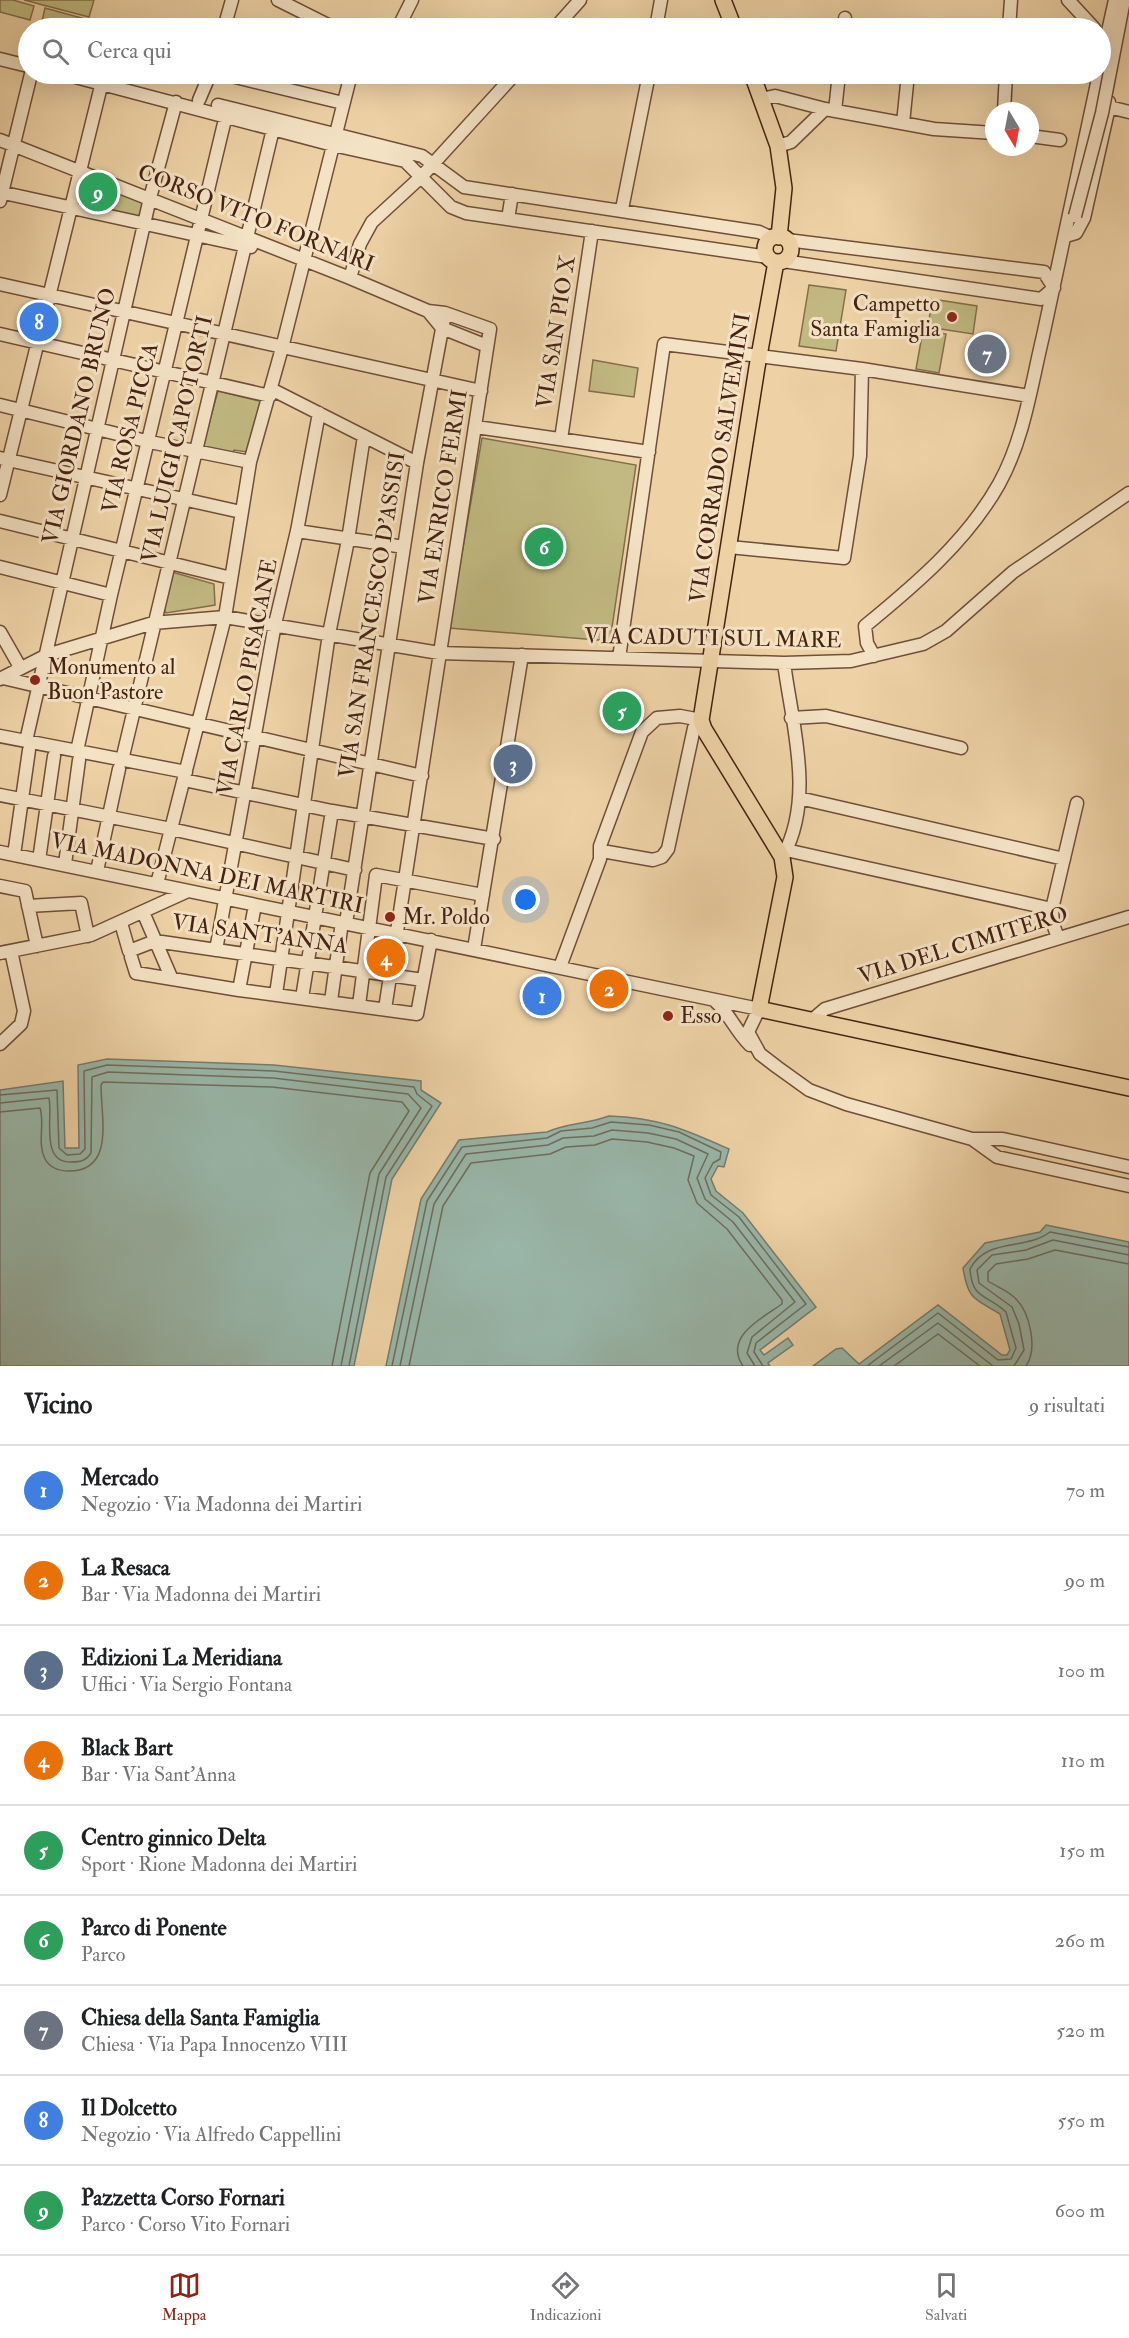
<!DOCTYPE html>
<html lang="it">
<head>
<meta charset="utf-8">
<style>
	:root { --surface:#fff; --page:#f2f2f2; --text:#202124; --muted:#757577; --line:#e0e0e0; --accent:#8f2418 }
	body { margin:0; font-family:"IM FELL Double Pica",serif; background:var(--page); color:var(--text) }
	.compass { position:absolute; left:985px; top:102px; width:54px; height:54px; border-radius:50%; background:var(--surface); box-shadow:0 6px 24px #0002; rotate:170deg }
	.you { position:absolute; left:526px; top:900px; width:21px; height:21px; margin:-15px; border:4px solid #fff; border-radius:50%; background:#1a73e8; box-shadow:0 0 0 9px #1a73e833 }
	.badge { display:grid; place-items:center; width:39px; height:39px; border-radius:50%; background:var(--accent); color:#fff; font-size:20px; font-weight:700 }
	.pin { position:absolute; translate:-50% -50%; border:3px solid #fff; box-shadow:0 2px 6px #0006 }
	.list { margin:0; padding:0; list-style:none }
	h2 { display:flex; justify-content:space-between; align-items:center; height:78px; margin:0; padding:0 24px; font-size:26px }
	h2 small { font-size:20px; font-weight:400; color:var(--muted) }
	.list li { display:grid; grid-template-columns:39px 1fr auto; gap:18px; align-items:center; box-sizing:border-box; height:90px; padding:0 24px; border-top:2px solid var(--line) }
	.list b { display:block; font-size:22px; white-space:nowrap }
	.list p { margin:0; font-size:20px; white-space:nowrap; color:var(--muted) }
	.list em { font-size:20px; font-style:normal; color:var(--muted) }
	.icon { flex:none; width:33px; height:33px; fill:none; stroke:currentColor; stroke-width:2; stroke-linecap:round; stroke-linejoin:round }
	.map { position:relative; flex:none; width:1129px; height:1366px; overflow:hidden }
	.search { position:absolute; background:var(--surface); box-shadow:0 6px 24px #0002; left:18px; right:18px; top:18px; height:66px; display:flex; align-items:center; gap:15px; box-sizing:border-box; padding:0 21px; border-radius:33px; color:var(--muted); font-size:22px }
	.sheet { height:888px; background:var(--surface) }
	nav { display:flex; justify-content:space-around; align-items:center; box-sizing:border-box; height:84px; border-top:2px solid var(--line); background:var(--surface); font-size:16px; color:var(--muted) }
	nav a { display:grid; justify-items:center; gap:3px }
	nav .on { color:var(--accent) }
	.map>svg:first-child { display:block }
	.green { fill:#c1b981; stroke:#846e4a; stroke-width:1.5 }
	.water { fill:#99b7aa; stroke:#787b6e; stroke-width:1.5 }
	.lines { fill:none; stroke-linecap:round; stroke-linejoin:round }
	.shore { stroke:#706c5e; stroke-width:1.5 }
	.minor-casing { stroke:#704e38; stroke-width:15 }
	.major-casing { stroke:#462213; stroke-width:18 }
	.minor { stroke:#f4e2c5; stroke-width:12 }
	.major { stroke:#eed2a6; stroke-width:15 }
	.minor-bridge-casing { stroke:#704e38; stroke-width:15; stroke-linecap:butt }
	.minor-bridge { stroke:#f4e2c5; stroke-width:12 }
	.poi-dot { fill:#8f2418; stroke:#f4e2c5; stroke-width:2 }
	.labels { text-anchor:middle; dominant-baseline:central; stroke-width:6; stroke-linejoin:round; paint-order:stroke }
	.street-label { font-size:22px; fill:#462213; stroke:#f4e2c5 }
	.poi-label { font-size:22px; fill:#462213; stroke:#f4e2c5; text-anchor:start }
</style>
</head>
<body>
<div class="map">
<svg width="1129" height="1366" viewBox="0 0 1129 1366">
	<rect width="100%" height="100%" fill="#eed2a6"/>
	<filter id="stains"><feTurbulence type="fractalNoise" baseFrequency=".00333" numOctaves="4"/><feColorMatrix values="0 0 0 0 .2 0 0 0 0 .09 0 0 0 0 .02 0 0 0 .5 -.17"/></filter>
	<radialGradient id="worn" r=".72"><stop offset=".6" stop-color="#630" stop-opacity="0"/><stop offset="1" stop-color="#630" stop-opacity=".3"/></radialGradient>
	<path class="green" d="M0 0H13L34 6 30 20 0 12Z
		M24 0H94L89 17Z
		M45 8 89 20 86 28 41 26Z
		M85 179 146 204 142 219 77 205Z
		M809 285 846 290 836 351 799 346Z
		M932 299 977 306 973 334 928 327Z
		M923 330 946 334 939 373 916 369Z
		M593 360 638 368 634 397 589 391Z
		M218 391 263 402 247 452 234 450 232 455 202 448Z
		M482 438 636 465 610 641 449 628Z
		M172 572 214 584 215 605 166 613 164 609Z"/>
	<path class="water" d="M107 1059 274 1065 421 1081V1090L441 1103 392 1179 354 1366H0V1090L63 1081 65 1148H79L78 1065Z
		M609 1116C660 1118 684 1129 729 1149L724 1167 718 1166 711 1179 716 1191 743 1213 816 1307 760 1350 764 1355 788 1338 793 1345 768 1363 770 1366H386L421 1199 459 1140 547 1132C567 1123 588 1124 609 1116Z
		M1046 1225 1129 1242V1366H813L836 1349 842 1348 859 1364 938 1305 1002 1355H1007L1010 1350 1000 1314C974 1298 968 1300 963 1268L985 1243 1040 1232Z"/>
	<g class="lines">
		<path class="shore" d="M0 1095 57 1090 59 1148 67 1155 80 1154 85 1149 84 1071 107 1065 274 1071 414 1087 417 1094 432 1106 386 1177 349 1366
			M0 1103 49 1098C53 1117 40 1163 71 1162 80 1162 86 1161 91 1153L92 1077 108 1072 273 1078 408 1094 421 1108 379 1174 341 1366
			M0 1112 40 1108C45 1123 37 1144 45 1159 50 1168 59 1171 69 1171 115 1171 101 1118 101 1085L103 1082 272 1087 402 1102 409 1111 370 1173 332 1366
			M392 1366 427 1201 462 1147 547 1138 561 1131 592 1128 611 1122 649 1125 679 1132 721 1152 720 1159 713 1163 705 1178 711 1195 739 1217 806 1304 756 1343 754 1352 763 1366
			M400 1366 434 1204 466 1154 548 1145 563 1138 594 1136 612 1130 648 1133 676 1139 708 1154 697 1178 705 1199 733 1222 795 1302 752 1337 747 1353 755 1366
			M409 1366 443 1206 471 1163 550 1154 566 1147 595 1145 612 1139 647 1142 674 1148 694 1156 688 1180 697 1203 727 1229 782 1300V1304C762 1318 723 1337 743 1366
			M867 1366 938 1313 998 1360 1011 1359 1016 1348 1006 1312C987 1294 972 1300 970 1269 987 1237 1025 1251 1050 1232L1129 1247
			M879 1366 938 1323 993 1366
			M894 1366 938 1334 980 1366
			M1014 1366 1024 1350 1019 1324 1012 1307 979 1283 977 1270 992 1255 1026 1250 1053 1240 1129 1255
			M1026 1366C1038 1349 1030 1313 1016 1299 1009 1291 997 1287 988 1281V1272L996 1264 1028 1259 1055 1250 1129 1264"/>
		<defs>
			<path id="minor" d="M278 0 334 28
				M1068 0 1094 28
				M224 28 232 0
				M398 28 412 0
				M555 28 580 0
				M656 28 661 0
				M844 28 845 18
				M1009 28 1011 0
				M0 59 28 66
				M64 74 333 145 405 161 451 207 466 213 768 257
				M223 74 343 103
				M762 99 775 96 825 109
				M199 100 210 74
				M1109 102V107L1129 112
				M218 105 422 156 464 187 759 232 772 238
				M835 111 839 74
				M1004 111 1006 74
				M903 123 908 74
				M1030 136 1060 140
				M0 140 350 278 428 311 442 328 487 346
				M778 146 791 142 825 109 934 129 994 133
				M0 192 251 247
				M0 201 31 74
				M622 209 649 74
				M508 219 512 194
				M1069 235 1076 233 1084 218 1109 107
				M787 240 1044 272 1054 288
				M783 261 1041 299 1054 288
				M350 278 360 244 372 222 422 176 515 74
				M0 284 481 391
				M0 334 270 396
				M271 389 417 463
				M0 405 150 442 250 462
				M476 427 649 452
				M561 439 592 231
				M0 458 241 512
				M0 495 102 82
				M0 521 231 578
				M297 531 404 547
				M729 547 844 558 860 456 862 369
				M0 567 111 595
				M0 632 20 667
				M874 656 867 643 865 626C915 585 967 541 999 484 1024 439 1031 386 1043 336 1062 249 1080 161 1099 74
				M619 658 664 344 862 369 1029 396
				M3 678 422 776
				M0 679 47 655 153 623 225 617 439 653 784 663 851 661 923 644 946 631 1013 572 1129 493
				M791 718 826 716 961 748
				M0 736 186 772
				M26 741 150 198 176 102
				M77 751 111 595 226 115
				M122 760 273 129
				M184 780 332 811 494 839
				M0 795 171 829 355 870
				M799 798 1064 859
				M786 850 1052 909
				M602 851 653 860 662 857 668 849 694 728 701 720
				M0 852 759 1009 748 1032 760 1054 777 1067 809 1090 846 1104 972 1139H1003L1129 1167
				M14 855 29 750
				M783 856C815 798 792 725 784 663
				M39 860 54 756
				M65 864 79 760
				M97 871 119 769
				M157 884 225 617 250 462 282 348 351 74
				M0 886 25 891 37 946
				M28 906 81 903 88 936
				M143 912 171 977
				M121 923 129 951 155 941 423 980
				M346 923 417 463 445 313
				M1058 938 1053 924 1052 909 1077 803
				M474 949 522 655
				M216 950 275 624 297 531 319 413
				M0 953 91 935 188 891
				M131 957 136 973 239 990 417 1014 431 940
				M560 967 600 859V846L642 732 657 718 680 716 701 720
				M239 990 255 905
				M276 994 329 634 348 540 364 436
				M302 998 332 811
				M331 1001 342 922
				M715 1001C730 1014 736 1032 750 1045
				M359 1005 376 875 483 895
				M385 1009 490 329 445 313 428 311
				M812 1020 825 1009 1129 917
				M0 1044 21 1024 24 1011 11 951
				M972 1139 997 1157 1129 1186"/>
			<path id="major" d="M723 0 734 28
				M752 74 778 146 784 188 779 237
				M765 249a13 13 0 1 1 26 0a13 13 0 1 1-26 0Z
				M776 262 757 367 701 720 704 729 782 857 785 877 759 1009 1129 1088"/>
		</defs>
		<use href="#minor" class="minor-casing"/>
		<use href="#major" class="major-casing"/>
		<use href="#minor" class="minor"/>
		<use href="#major" class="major"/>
		<defs>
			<path id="minor-bridge" d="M1100 67 1115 0
				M1075 216 1102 113 1124 0"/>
		</defs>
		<use href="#minor-bridge" class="minor-bridge-casing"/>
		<use href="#minor-bridge" class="minor-bridge"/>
	</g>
	<g class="poi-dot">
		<circle cx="952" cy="317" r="6"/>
		<circle cx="35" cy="680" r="6"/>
		<circle cx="390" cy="917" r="6"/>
		<circle cx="668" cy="1016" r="6"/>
	</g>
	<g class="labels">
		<g class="street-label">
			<text transform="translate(256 218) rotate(22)">CORSO VITO FORNARI</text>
			<text transform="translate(556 332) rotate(-81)">VIA SAN PIO X</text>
			<text transform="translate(79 416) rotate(-77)">VIA GIORDANO BRUNO</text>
			<text transform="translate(130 428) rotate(-76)">VIA ROSA PICCA</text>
			<text transform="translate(177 439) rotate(-77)">VIA LUIGI CAPOTORTI</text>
			<text transform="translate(720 458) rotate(-81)">VIA CORRADO SALVEMINI</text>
			<text transform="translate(443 497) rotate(-81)">VIA ENRICO FERMI</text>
			<text transform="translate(372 615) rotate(-81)">VIA SAN FRANCESCO D'ASSISI</text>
			<text transform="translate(713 638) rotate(1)">VIA CADUTI SUL MARE</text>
			<text transform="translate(247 677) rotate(-79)">VIA CARLO PISACANE</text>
			<text transform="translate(207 873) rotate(12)">VIA MADONNA DEI MARTIRI</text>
			<text transform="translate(260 934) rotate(8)">VIA SANT'ANNA</text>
			<text transform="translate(963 945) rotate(-17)">VIA DEL CIMITERO</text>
		</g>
		<g class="poi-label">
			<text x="940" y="304" text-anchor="end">Campetto<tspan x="940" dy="25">Santa Famiglia</tspan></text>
			<text x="47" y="667">Monumento al<tspan x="47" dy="25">Buon Pastore</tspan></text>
			<text x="402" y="917">Mr. Poldo</text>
			<text x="680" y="1016">Esso</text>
		</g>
	</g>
	<rect width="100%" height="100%" filter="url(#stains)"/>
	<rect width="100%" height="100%" fill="url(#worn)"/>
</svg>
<svg class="compass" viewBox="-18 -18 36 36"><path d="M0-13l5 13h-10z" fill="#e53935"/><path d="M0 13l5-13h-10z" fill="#757577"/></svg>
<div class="you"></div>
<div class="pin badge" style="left:542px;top:996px;background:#3f7fe0">1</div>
<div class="pin badge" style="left:609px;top:989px;background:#e8710a">2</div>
<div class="pin badge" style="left:513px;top:764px;background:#5c6f8a">3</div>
<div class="pin badge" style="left:386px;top:958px;background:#e8710a">4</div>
<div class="pin badge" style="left:622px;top:711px;background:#2e9e5b">5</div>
<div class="pin badge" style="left:544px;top:547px;background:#2e9e5b">6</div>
<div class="pin badge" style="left:987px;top:354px;background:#6b7280">7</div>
<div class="pin badge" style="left:39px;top:322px;background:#3f7fe0">8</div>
<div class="pin badge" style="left:98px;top:192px;background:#2e9e5b">9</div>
<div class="search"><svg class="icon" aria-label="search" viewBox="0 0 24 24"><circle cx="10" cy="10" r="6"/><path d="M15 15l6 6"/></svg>Cerca qui</div>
</div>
<section class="sheet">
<h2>Vicino<small>9 risultati</small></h2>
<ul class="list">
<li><span class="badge" style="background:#3f7fe0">1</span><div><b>Mercado</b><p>Negozio · Via Madonna dei Martiri</p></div><em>70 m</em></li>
<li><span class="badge" style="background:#e8710a">2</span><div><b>La Resaca</b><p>Bar · Via Madonna dei Martiri</p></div><em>90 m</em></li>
<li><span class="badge" style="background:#5c6f8a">3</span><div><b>Edizioni La Meridiana</b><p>Uffici · Via Sergio Fontana</p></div><em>100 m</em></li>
<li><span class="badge" style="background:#e8710a">4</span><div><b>Black Bart</b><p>Bar · Via Sant'Anna</p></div><em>110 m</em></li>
<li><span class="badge" style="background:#2e9e5b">5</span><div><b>Centro ginnico Delta</b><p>Sport · Rione Madonna dei Martiri</p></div><em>150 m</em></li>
<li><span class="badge" style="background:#2e9e5b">6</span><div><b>Parco di Ponente</b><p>Parco</p></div><em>260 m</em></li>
<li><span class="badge" style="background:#6b7280">7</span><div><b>Chiesa della Santa Famiglia</b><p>Chiesa · Via Papa Innocenzo VIII</p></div><em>520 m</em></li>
<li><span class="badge" style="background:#3f7fe0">8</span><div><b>Il Dolcetto</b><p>Negozio · Via Alfredo Cappellini</p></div><em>550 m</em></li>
<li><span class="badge" style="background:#2e9e5b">9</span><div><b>Pazzetta Corso Fornari</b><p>Parco · Corso Vito Fornari</p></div><em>600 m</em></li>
</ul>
</section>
<nav>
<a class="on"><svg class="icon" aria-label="map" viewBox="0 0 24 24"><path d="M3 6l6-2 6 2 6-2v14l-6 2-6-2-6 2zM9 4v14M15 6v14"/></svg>Mappa</a>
<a><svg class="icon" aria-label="directions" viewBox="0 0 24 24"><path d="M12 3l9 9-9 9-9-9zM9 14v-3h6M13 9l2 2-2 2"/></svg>Indicazioni</a>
<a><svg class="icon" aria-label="saved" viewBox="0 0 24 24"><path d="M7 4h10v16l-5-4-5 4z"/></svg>Salvati</a>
</nav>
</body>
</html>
